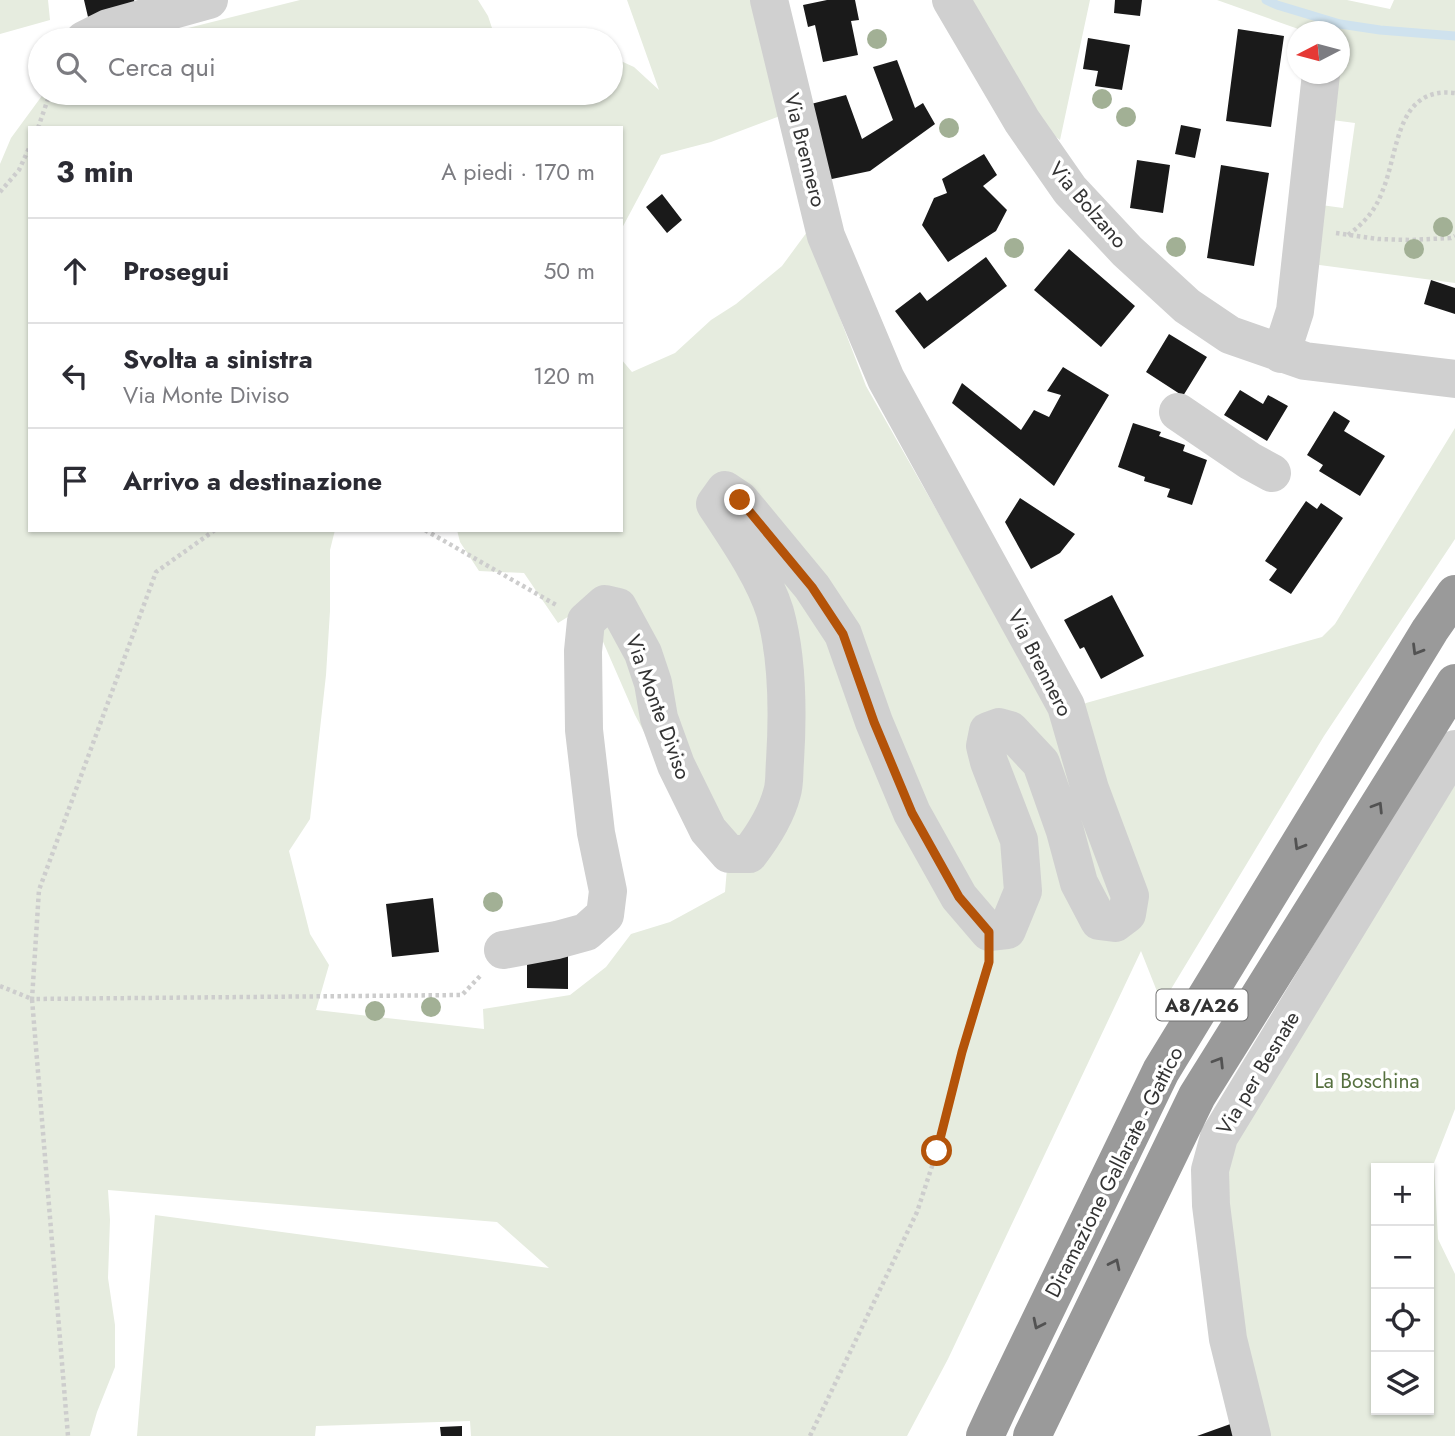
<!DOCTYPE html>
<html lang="it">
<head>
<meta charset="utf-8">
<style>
	:root { --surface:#fff; --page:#f7f7f7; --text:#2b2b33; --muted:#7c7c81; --line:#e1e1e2 }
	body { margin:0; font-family:Jost,sans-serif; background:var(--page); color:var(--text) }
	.controls { position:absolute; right:21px; bottom:21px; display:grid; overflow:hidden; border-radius:0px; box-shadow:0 2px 5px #0004 }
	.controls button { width:63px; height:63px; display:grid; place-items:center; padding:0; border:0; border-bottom:2px solid var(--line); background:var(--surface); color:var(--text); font:35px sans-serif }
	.compass { position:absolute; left:1287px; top:21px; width:63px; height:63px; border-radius:50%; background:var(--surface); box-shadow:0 2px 5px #0004; rotate:264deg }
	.stop { position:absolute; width:21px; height:21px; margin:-16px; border:5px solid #b45309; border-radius:50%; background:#fff }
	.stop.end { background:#b45309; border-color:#fff; box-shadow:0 2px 7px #0008 }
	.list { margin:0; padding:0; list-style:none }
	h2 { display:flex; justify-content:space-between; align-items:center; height:91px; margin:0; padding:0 28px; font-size:30px }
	h2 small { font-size:23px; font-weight:400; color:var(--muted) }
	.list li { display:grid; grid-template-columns:46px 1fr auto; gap:21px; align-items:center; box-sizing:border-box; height:105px; padding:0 28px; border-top:2px solid var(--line) }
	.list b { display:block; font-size:26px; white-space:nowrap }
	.list p { margin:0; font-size:23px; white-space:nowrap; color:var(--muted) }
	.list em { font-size:23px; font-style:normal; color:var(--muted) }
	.icon { flex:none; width:38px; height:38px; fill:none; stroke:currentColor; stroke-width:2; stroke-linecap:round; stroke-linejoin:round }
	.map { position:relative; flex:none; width:1455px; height:1436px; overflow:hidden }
	.search { position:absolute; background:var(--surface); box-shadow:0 2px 5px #0004; left:28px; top:28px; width:595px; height:77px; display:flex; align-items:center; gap:18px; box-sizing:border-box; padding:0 24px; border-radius:38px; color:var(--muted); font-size:26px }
	.panel { position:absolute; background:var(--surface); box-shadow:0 2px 5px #0004; left:28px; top:126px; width:595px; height:406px; border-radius:0px }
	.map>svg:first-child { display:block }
	.green { fill:#e6ecdf; fill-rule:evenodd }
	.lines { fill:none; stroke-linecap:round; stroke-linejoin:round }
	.stream { stroke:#cfe2ee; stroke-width:9 }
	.building { fill:#1a1a1a }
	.path { stroke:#cdcdcd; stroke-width:4.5; stroke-dasharray:3.5 3.5; stroke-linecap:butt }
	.minor { stroke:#d0d0d0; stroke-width:38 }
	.highway { stroke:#9a9a9a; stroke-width:38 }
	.tree { fill:#a2b095 }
	.oneway { stroke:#525252 }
	.route { stroke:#b45309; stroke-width:9 }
	.labels { text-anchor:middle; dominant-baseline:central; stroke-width:7; stroke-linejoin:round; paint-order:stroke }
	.shield { fill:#fff; stroke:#707070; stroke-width:2 }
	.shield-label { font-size:19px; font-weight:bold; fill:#333 }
	.street-label { font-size:21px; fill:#333; stroke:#fff }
	.park-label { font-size:21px; fill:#56703f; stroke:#fff }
</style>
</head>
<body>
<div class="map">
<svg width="1455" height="1436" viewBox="0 0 1455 1436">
	<rect width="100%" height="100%" fill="#fff"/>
	<path class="green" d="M0 0H48L50 20 0 34Z
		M300 0H478L488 16 496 40H140Z
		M627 0H761L788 113 711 142 661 155 621 230V128H30V530H335L330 550V611L326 675 310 819 289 851 310 934 329 965 316 1010 484 1029 483 1009 570 995 606 967 631 934 670 922 725 892 727 868 666 773 635 715 587 605 558 623 524 573 479 571 460 542 457 530H621V359L632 372 675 353 711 320 736 304 782 266 807 232 866 386 1057 722 1086 703 1322 637 1335 624 1455 428V539L1324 736 1162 1004 1141 951 948 1359 907 1436H471L470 1421 316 1426 315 1436H137L155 1215 549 1268 497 1222 108 1190 110 1220 108 1278 115 1325V1367L97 1412 90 1436H0V164L11 138 44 93H611V57H612L634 67 659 90Z
		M968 0H1090L1060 140 1045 129Z
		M1217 0H1347L1390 9 1394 0H1455V283L1312 264 1321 205 1343 208 1355 123 1332 120 1343 45 1340 44V32L1304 31Z
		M1455 785V1109L1434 1163 1438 1239 1455 1274V1436H1268L1238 1303 1225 1152ZM1376 1168H1429V1410H1376Z"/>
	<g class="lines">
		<path class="stream" d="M1266 0 1277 5 1340 24 1380 30 1455 36"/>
	</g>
	<path class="building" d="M84 0H134L135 3 88 17Z
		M827 0H855L859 20 851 21 858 55 823 62 815 25 808 27 803 5Z
		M1115 0H1142L1140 16 1114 13Z
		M1238 29 1284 36 1271 127 1226 121Z
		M1088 38 1130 45 1122 90 1095 86 1098 71 1083 69Z
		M897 60 915 108 923 103 935 124 870 171 827 180 811 104 846 95 862 139 893 120 873 67Z
		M1181 125 1201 129 1195 158 1175 154Z
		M984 154 997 175 983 186 1007 210 996 231 948 262 922 225 934 198 947 193 942 179Z
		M1137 160 1170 165 1163 213 1130 208Z
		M1221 165 1269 173 1254 266 1207 258Z
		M662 194 682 220 667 233 646 207Z
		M1069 249 1135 306 1101 347 1034 290Z
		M986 257 1007 286 924 349 895 311 920 292 927 301Z
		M1431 280 1455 288V314L1424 304Z
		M1169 334 1207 357 1183 396 1146 372Z
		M1063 367 1109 395 1054 486 952 403 962 383 1021 430 1034 410 1049 417 1061 395 1047 391Z
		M1240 390 1263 404 1268 395 1288 406 1267 441 1224 415Z
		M1334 411 1350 421 1344 431 1385 456 1360 496 1319 471 1323 465 1307 455Z
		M1133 423 1161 432 1159 436 1185 445 1183 451 1207 460 1192 505 1167 497 1170 489 1144 481 1145 477 1118 467Z
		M1020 498 1075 534 1060 553 1031 569 1005 522Z
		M1306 501 1317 509 1321 503 1343 518 1291 594 1269 580 1277 569 1265 561Z
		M1112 595 1144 656 1101 679 1084 647 1080 649 1064 620Z
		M433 898 439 952 392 957 386 904Z
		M527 955H568V989L527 988Z
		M1236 1422 1240 1436H1197Z
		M462 1426V1436H441L440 1427Z"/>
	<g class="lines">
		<path class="path" d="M38 128 50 93
			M0 192 19 170 30 146
			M1336 233 1378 239 1410 240 1451 238 1455 236
			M1348 235C1364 223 1375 211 1382 192 1399 153 1395 86 1455 93
			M215 530 156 572 39 890 32 999 462 995 482 974
			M425 530 558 606
			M0 986 32 999 68 1436
			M810 1436 917 1212 937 1151 962 1052 988 965"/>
		<path class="minor" d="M951 0 1022 121 1070 190 1127 251 1187 306 1230 335 1305 361 1455 379
			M84 40 108 28 209 0
			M1281 354 1295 311 1321 74
			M1178 412 1250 461 1272 473
			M503 950 557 940 586 932 605 915 608 891 596 833 584 730 583 651 586 621 605 604 618 607 643 653 653 683 659 718 676 765 708 830 729 854H749C763 836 776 816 782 793 785 784 784 772 785 761 788 713 788 659 775 612 764 576 736 536 715 504L725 490 740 500 812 587 843 634 874 722 912 813 959 897 989 932 1007 930 1023 891 1019 840 989 762 985 746 988 731 999 727 1010 730 1041 763 1065 831 1079 883 1099 921 1115 923 1127 914 1130 896 1090 789 1066 706 886 379 826 236 769 0
			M1252 1436 1228 1339 1211 1205 1210 1170 1219 1137 1455 749"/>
		<path class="highway" d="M985 1436 998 1408 1161 1071 1430 630 1455 594
			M1032 1436 1197 1096 1455 683"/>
	</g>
	<g class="tree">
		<circle cx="877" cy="39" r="10"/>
		<circle cx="1102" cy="99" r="10"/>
		<circle cx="1126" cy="117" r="10"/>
		<circle cx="949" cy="128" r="10"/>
		<circle cx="1443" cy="227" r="10"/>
		<circle cx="1176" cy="247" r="10"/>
		<circle cx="1014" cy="248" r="10"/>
		<circle cx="1414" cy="249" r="10"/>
		<circle cx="493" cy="902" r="10"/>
		<circle cx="431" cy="1007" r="10"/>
		<circle cx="375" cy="1011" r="10"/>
	</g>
	<defs><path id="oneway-chevron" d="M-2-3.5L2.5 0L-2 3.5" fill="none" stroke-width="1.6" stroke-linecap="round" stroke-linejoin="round" transform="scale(1.75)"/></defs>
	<g class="oneway">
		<use href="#oneway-chevron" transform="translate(1417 650) rotate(121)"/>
		<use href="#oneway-chevron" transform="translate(1378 807) rotate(-58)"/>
		<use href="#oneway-chevron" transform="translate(1299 845) rotate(121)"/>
		<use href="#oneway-chevron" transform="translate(1219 1062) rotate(-58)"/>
		<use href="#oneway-chevron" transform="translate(1115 1264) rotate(-64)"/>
		<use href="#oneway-chevron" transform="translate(1038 1324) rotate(116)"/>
	</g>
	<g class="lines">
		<path class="route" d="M740 500 812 587 843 634 874 722 912 813 959 897 989 932V962L962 1052 937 1151"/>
	</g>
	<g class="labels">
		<rect class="shield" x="1156.5" y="989.5" width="91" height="31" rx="5"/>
		<g class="shield-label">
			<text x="1202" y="1005">A8/A26</text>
		</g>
		<g class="street-label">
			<text transform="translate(805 150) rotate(76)">Via Brennero</text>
			<text transform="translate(1088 205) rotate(49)">Via Bolzano</text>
			<text transform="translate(1040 663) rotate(63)">Via Brennero</text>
			<text transform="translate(658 707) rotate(70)">Via Monte Diviso</text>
			<text transform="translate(1258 1073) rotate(-59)">Via per Besnate</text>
			<text transform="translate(1114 1172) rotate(-63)">Diramazione Gallarate - Gattico</text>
		</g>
		<g class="park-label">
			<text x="1367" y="1081">La Boschina</text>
		</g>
	</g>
</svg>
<div class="controls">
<button>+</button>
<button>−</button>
<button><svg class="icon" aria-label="locate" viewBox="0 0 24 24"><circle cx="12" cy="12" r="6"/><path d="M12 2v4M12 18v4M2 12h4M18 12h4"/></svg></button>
<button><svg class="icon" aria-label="layers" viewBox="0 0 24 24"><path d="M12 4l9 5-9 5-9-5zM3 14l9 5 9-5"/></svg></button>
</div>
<svg class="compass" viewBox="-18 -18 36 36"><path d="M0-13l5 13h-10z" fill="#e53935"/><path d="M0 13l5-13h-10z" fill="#7c7c81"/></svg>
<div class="stop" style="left:937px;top:1151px"></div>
<div class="stop end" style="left:740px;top:500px"></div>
<div class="search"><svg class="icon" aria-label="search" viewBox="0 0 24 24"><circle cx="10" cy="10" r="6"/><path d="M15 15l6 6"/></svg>Cerca qui</div>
<section class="panel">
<h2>3 min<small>A piedi · 170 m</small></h2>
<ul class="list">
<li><svg class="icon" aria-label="ahead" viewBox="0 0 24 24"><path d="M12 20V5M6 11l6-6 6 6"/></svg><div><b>Prosegui</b></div><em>50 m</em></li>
<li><svg class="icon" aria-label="left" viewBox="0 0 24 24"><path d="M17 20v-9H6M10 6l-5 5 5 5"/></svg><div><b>Svolta a sinistra</b><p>Via Monte Diviso</p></div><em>120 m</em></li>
<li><svg class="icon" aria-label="arrive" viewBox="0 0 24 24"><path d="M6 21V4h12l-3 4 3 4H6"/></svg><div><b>Arrivo a destinazione</b></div></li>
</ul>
</section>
</div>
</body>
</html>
